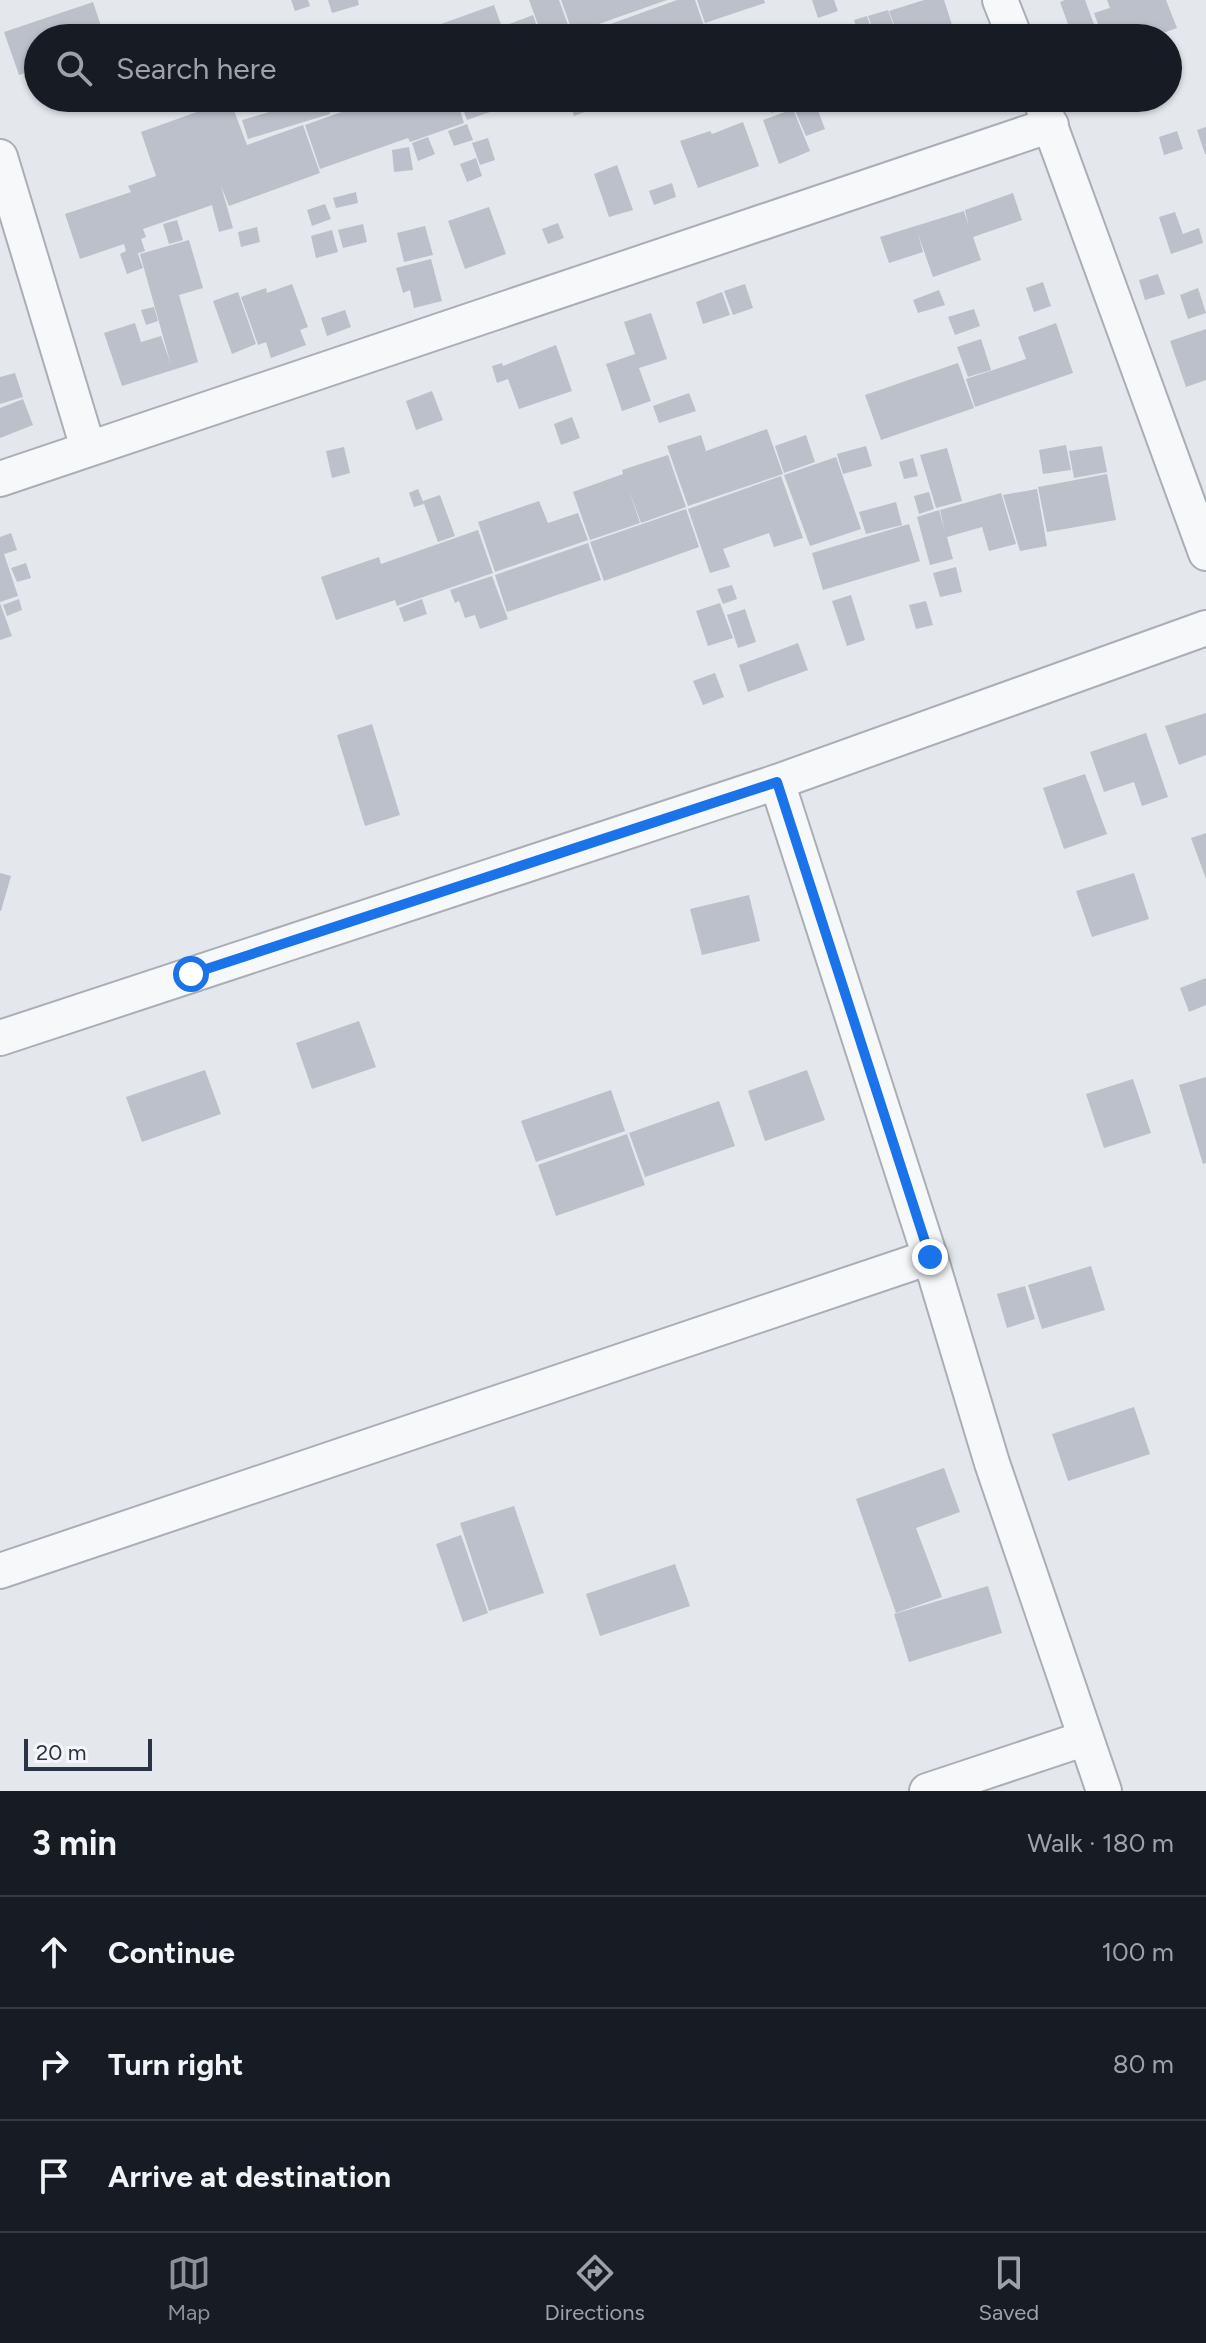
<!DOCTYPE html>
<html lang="en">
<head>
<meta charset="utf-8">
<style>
	:root { --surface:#171b24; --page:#20242c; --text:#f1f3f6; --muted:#9ea1a6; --line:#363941; --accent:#8c9099 }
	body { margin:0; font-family:Figtree,sans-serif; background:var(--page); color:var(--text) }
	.scale { position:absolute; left:24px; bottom:20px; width:128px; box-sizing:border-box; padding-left:8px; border:4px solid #2b3445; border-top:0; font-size:22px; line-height:28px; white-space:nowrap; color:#2b3445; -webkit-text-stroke:6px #f4f6f9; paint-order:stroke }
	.stop { position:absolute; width:24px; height:24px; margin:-18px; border:6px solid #1a73e8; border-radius:50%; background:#fff }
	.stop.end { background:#1a73e8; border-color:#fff; box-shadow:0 2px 8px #0008 }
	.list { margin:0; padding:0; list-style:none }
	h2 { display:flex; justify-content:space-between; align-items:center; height:104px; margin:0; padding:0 32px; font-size:34px }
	h2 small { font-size:26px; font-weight:400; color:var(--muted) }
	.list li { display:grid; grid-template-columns:52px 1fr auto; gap:24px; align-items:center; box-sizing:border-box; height:112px; padding:0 32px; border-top:2px solid var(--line) }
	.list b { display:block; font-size:30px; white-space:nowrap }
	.list em { font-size:26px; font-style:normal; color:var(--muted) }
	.icon { flex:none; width:44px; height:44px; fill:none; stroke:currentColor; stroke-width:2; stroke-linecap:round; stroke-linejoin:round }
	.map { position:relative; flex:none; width:1206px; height:1791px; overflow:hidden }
	.search { position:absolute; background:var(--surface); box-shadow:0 2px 6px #0004; left:24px; right:24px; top:24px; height:88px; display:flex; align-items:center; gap:20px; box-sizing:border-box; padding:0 28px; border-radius:44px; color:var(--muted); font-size:30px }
	.sheet { height:440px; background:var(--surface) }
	nav { display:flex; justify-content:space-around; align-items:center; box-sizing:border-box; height:112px; border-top:2px solid var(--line); background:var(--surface); font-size:22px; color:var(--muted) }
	nav a { display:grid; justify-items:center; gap:4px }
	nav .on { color:var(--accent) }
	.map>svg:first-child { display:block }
	.building { fill:#bbc0ca }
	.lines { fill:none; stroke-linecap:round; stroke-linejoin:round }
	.street-casing { stroke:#a9aeb7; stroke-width:38 }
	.street { stroke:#f7f8fa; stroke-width:34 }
	.route { stroke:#1a73e8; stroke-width:10 }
</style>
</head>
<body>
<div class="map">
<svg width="1206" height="1791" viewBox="0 0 1206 1791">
	<rect width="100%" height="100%" fill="#e4e7ec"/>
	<path class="building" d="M291 0H308L310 6 295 11Z
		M328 0H358L359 5 332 13Z
		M529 0H559L571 33 557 38H543Z
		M561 0H667L573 33Z
		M677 0H695L708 38H609L605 26Z
		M697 0H764L765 3 705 23Z
		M812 0H834L838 11 818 18Z
		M924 0H944L952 25 914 38H899L889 11Z
		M1065 0H1085L1099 38H1073L1060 2Z
		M1107 0H1166L1177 28 1149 38H1121L1120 34 1103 38 1094 13 1110 8Z
		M93 2 105 38H38V69L19 75 4 32Z
		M494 5 506 38H402Z
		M888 10 897 35 876 38 868 16Z
		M533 15 541 38H508L504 26Z
		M867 16 872 31 859 35 854 20Z
		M602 25 607 38H565V37Z
		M842 25 846 38H804V37Z
		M272 98H325L330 114 248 139 242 120 276 110Z
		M327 98H369L332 111Z
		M381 98H456L464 123 410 142 408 138 320 169 305 125Z
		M459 98H530L467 120Z
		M568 98H582L587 111 574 116Z
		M766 98H797L799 104 771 113Z
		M818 98H835L838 106 823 111Z
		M942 98H974V99L945 108Z
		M230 100 247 145 303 125 320 173 229 206 221 186 233 228 219 232 212 205 143 229 146 237 141 239 145 251 136 254H138L143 268 127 274 120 254 126 251 124 244 80 259 65 214 131 192 128 186 156 176 141 132Z
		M814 100 825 129 806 136 794 108Z
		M793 109 810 151 779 164 763 120Z
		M743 122 759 166 698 188 680 141 710 131 712 134Z
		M467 124 473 140 454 146 448 131Z
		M1206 127V154H1205L1197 130Z
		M1177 131 1183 149 1164 155 1159 137Z
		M428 137 435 154 418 161 412 143Z
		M488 138 495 160 480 165 472 143Z
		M409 147 413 170 394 172 392 150Z
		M476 158 482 176 467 182 460 164Z
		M617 165 633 210 609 217 594 174Z
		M672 183 676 197 654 205 649 191Z
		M356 192 358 203 336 208 333 198Z
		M1013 193 1022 220 973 237 981 260 933 277 918 234 923 252 889 263 880 237 964 211 969 227 965 210Z
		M325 204 331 219 312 226 307 210Z
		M489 207 506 254 465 269 448 221Z
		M1175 212 1183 234 1199 228 1203 243 1171 254 1159 217Z
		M177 220 183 240 169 244 163 224Z
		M558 223 564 238 548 244 542 229Z
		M363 224 367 242 343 248 338 230Z
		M425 226 433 255 404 262 397 233Z
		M257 227 260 242 241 247 238 232Z
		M332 230 338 252 316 258 311 236Z
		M189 240 203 288 179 295 198 362 122 386 104 333 135 323 141 342 161 336 171 365 140 254Z
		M431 259 442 301 414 308 410 290 403 293 396 268Z
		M1158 274 1165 294 1145 300 1139 280Z
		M1043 282 1051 306 1034 312 1026 288Z
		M292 284 308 327 300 330 306 345 271 358 266 342 258 345 241 297 266 288 267 293Z
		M745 284 753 308 733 315 724 291Z
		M1198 288 1206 313 1188 319 1180 295Z
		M939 290 945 305 918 313 913 300Z
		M238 292 256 344 232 354 213 301Z
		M722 292 730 315 703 324 696 302Z
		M154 307 158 321 146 325 141 310Z
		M974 309 980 326 955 335 948 317Z
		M345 310 351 327 327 336 321 318Z
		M651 313 667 359 639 368 651 401 622 411 606 364 635 354 624 322Z
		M1056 323 1073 373 975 407 966 379 1026 359 1018 337Z
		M1206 329V380L1186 387 1170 341Z
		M981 339 991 370 968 377 957 347Z
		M556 345 572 391 519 409 508 379 497 383 492 366 502 363 503 366Z
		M958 363 974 408 881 440 865 395Z
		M15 373 23 397 0 404V377Z
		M432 391 443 420 416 430 406 401Z
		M689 393 696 411 659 423 653 406Z
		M23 399 33 425 0 438V408Z
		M572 417 580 438 561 445 554 424Z
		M767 429 783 474 688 506 667 446 701 435 706 451Z
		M806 435 815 462 784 473 775 446Z
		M1066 445 1071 470 1043 474 1039 450Z
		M866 446 872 466 843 474 837 454Z
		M1102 446 1107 472 1074 478 1069 451Z
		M344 447 350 473 332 478 326 451Z
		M947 448 962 501 936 508 920 455Z
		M668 455 686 507 641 523 629 490 640 523 590 540 573 492 623 474 622 470Z
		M836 457 861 529 810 546 784 475Z
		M913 458 918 476 904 479 899 462Z
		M1107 474 1116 520 1047 532 1038 487Z
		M781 476 803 538 774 547 769 533 723 549 730 567 710 573 688 509Z
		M418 489 424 504 414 507 409 493Z
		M1037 489 1047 546 1020 551 1003 495Z
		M929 492 934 509 919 514 914 496Z
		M1001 493 1016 544 989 551 982 527 947 537 953 559 930 565 917 517 939 510 945 532 940 510Z
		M440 495 455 536 438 542 423 501Z
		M539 501 548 523 578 513 588 540 495 572 478 522Z
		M896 502 902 525 866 534 859 512Z
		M686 509 699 547 604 581 590 542Z
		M909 524 920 561 823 590 812 553Z
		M478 530 493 573 397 606 395 600 336 620 321 577 379 557 381 564Z
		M11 533 17 550 4 554 18 596 0 602V537Z
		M588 543 601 580 507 612 495 575Z
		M26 563 31 578 17 582 11 568Z
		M956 567 962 592 940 597 933 573Z
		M492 576 508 619 480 629 475 615 465 618 459 601 455 603 450 590Z
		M732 585 737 599 723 604 717 589Z
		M851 595 865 640 847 646 832 601Z
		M19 599 22 610 7 616 3 605Z
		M422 599 427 614 404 622 399 608Z
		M926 601 933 625 916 629 909 605Z
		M0 603 12 636 0 640Z
		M720 603 733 638 708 646 696 611Z
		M745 609 756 642 738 648 727 615Z
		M798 643 808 670 748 692 739 665Z
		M715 673 724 697 703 705 693 681Z
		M1206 713V755L1179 765 1165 726Z
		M372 724 400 815 365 826 337 735Z
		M1146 733 1168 797 1142 806 1134 782 1104 792 1090 752Z
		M1085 774 1107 834 1064 849 1043 788Z
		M1206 833V879L1191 838Z
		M0 873 11 876 1 911H0Z
		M1134 873 1149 919 1092 937 1076 891Z
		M749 895 760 941 702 955 690 909Z
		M1206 978V1005L1189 1012 1180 988Z
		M359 1021 376 1067 312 1089 296 1043Z
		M205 1070 221 1114 142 1142 126 1097Z
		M807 1070 825 1120 765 1141 748 1091Z
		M1206 1077V1163L1203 1164 1179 1085Z
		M1133 1079 1151 1133 1104 1148 1086 1094Z
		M611 1090 625 1131 536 1162 521 1121Z
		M719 1101 735 1146 645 1177 629 1133Z
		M627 1134 645 1185 556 1216 538 1165Z
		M1091 1266 1105 1310 1042 1329 1028 1285Z
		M1025 1286 1035 1319 1007 1328 997 1294Z
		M1134 1407 1150 1454 1068 1481 1052 1434Z
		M944 1468 960 1512 916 1528 942 1597 896 1613 856 1499Z
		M514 1506 544 1593 489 1611 460 1523Z
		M461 1535 488 1613 463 1622 436 1544Z
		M675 1564 690 1606 600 1636 586 1594Z
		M988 1586 1002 1633 909 1662 894 1614Z"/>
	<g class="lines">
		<defs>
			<path id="street" d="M1000 0 1015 38
				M1040 98 1206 553
				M0 157 88 448
				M0 479 1051 125
				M777 782 930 1257 992 1463 1104 1791
				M0 1038 777 782 1206 628
				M0 1571 930 1257
				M927 1791 1086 1738"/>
		</defs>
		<use href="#street" class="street-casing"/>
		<use href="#street" class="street"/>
	</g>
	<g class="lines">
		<path class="route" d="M191 974 777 782 930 1257"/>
	</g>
</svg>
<div class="scale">20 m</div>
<div class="stop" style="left:191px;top:974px"></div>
<div class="stop end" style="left:930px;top:1257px"></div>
<div class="search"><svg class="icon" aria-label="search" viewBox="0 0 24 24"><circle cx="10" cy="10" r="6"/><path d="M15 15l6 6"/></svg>Search here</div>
</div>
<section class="sheet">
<h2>3 min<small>Walk · 180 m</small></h2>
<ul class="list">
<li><svg class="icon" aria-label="ahead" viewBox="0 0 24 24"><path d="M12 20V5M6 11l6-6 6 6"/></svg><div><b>Continue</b></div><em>100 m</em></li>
<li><svg class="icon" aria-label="right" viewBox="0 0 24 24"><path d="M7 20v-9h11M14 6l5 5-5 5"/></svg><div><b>Turn right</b></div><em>80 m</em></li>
<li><svg class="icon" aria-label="arrive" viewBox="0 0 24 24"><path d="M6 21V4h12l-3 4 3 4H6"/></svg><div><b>Arrive at destination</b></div></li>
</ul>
</section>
<nav>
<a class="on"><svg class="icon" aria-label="map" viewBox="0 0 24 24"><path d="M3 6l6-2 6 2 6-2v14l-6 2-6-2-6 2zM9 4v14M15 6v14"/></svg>Map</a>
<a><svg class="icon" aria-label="directions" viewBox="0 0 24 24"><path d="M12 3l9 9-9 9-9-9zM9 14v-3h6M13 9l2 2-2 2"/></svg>Directions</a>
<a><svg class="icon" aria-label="saved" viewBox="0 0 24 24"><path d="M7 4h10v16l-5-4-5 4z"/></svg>Saved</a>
</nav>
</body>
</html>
